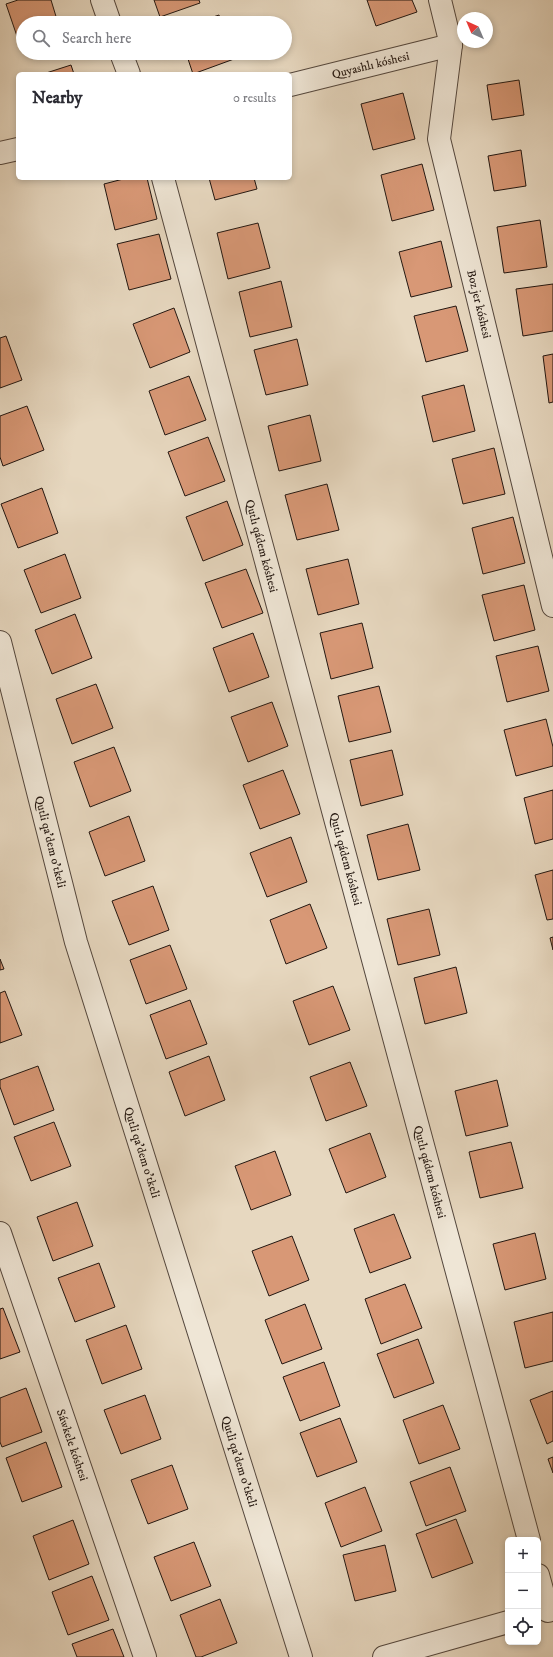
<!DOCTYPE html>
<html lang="en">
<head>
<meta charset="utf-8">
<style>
	:root { --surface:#fff; --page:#f2f2f3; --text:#2b2b33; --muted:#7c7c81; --line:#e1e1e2 }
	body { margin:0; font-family:"IM FELL DW Pica",serif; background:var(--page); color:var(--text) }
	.controls { position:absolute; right:12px; bottom:12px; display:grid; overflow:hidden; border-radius:6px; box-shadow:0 2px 6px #0003 }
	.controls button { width:36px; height:36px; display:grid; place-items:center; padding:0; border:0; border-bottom:1px solid var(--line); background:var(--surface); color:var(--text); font:20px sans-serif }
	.compass { position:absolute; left:457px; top:12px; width:36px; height:36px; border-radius:50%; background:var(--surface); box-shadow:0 2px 6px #0003; rotate:316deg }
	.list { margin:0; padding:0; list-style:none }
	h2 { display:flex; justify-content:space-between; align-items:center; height:52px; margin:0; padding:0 16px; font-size:17px }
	h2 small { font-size:13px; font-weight:400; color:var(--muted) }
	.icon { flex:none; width:22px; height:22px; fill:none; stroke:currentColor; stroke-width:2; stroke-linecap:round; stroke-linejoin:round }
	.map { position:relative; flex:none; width:553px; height:1657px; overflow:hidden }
	.search { position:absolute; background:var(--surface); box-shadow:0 2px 6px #0003; left:16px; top:16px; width:276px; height:44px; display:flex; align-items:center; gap:10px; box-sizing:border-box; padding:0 14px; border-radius:22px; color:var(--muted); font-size:15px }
	.panel { position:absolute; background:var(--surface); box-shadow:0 2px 6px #0003; left:16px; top:72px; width:276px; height:108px; border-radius:6px }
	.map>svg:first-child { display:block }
	.building { fill:#d89876; stroke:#231711 }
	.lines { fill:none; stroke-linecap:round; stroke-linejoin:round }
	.minor-casing { stroke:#54473d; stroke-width:24 }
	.minor { stroke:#efe6d6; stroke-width:22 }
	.labels { text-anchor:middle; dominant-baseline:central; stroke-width:3; stroke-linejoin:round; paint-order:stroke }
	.street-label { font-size:12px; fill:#231711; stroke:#efe6d6 }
</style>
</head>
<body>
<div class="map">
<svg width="553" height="1657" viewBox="0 0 553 1657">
	<rect width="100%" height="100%" fill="#e7d8c0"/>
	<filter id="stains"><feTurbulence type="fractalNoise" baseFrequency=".005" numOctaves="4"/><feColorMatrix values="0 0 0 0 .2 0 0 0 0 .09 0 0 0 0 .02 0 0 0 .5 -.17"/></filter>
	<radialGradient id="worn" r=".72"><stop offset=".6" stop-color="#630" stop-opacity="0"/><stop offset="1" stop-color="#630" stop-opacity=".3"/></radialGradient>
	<path class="building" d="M18 0H51L58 23H23V48H21L6 4Z
		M154 0H199L200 3 160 17Z
		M367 0H412L417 12 376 26Z
		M219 15 221 23H195Z
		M186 53H232L234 59 193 74Z
		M71 65 74 74H43Z
		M519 80 524 115 492 120 487 85Z
		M403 93 415 139 373 150 361 104Z
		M521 150 526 186 494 191 488 156Z
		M422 164 434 210 392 221 381 175Z
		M127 178H147L157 219 115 230 104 184Z
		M209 178H254L257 189 215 200Z
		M540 220 547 267 504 273 497 227Z
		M258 223 270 268 228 279 217 233Z
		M159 234 171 279 129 290 117 244Z
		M441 241 452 287 411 297 399 252Z
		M281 281 292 327 250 337 239 292Z
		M553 284V331L523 336 516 289Z
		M456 306 468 351 426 362 414 316Z
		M174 308 190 352 150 368 133 324Z
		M6 336 22 380 0 388V338Z
		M297 339 308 385 266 395 254 350Z
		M553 354V402L549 403 543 356Z
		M189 376 206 420 165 435 149 391Z
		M464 385 475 431 433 442 422 396Z
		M27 406 44 450 3 466 0 457V416Z
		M310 415 321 461 279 471 268 426Z
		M208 437 225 481 185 496 168 452Z
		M494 448 505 494 463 504 452 459Z
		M327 484 339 530 297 540 285 495Z
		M42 488 58 533 18 548 1 504Z
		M227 501 243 545 203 561 186 517Z
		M513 517 525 563 483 574 472 528Z
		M65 554 81 598 41 613 24 570Z
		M348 559 359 604 318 615 306 569Z
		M246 569 263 613 222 628 205 583Z
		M524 585 535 630 494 641 482 595Z
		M75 614 92 658 52 674 35 630Z
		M362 623 373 668 331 679 320 633Z
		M253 633 269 677 229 692 213 648Z
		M538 646 549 691 507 702 496 656Z
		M96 684 113 728 72 744 56 699Z
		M379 686 391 732 349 742 338 696Z
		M272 702 288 746 248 762 231 717Z
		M546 719 553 747V766L516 776 504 730Z
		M114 747 131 791 90 807 74 762Z
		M392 750 403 795 361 806 350 760Z
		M283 770 300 814 260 829 243 785Z
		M553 790V839L535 844 524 798Z
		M129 816 145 861 105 876 89 832Z
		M408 824 420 870 378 880 367 835Z
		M291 837 307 882 267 897 250 853Z
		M553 870V919L547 920 535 875Z
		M153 886 169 930 129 945 112 901Z
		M310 904 327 948 286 964 270 920Z
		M429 909 440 955 398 965 387 919Z
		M553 937V950L550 938Z
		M170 945 187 989 146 1004 130 960Z
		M0 959 4 969 0 970Z
		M456 967 467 1013 425 1024 414 978Z
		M333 986 350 1030 309 1045 293 1001Z
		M5 991 22 1035 0 1043V993Z
		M190 1000 207 1044 166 1059 150 1015Z
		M209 1056 225 1100 185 1116 169 1072Z
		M350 1062 367 1106 326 1121 310 1077Z
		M38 1066 54 1110 14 1125 0 1087V1080Z
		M497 1080 508 1126 466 1136 455 1091Z
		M54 1122 71 1166 31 1181 14 1137Z
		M370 1133 386 1177 346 1193 329 1149Z
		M511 1142 523 1188 480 1198 469 1152Z
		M275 1151 291 1195 251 1210 235 1166Z
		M77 1202 93 1246 53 1261 37 1217Z
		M394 1214 411 1258 370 1273 354 1229Z
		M535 1233 546 1279 505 1290 493 1244Z
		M292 1236 309 1280 269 1296 252 1251Z
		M99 1263 115 1307 75 1322 58 1278Z
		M405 1284 422 1328 381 1344 365 1299Z
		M305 1304 322 1349 282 1364 265 1320Z
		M3 1308 20 1352 0 1359V1309Z
		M553 1312V1361L525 1368 514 1322Z
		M126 1325 142 1369 102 1384 86 1340Z
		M418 1339 434 1383 394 1398 377 1354Z
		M324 1362 340 1406 300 1421 283 1377Z
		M26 1388 42 1432 2 1447 0 1442V1398Z
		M553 1391V1441L547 1444 530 1400Z
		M145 1395 161 1439 121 1454 104 1410Z
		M443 1405 460 1449 419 1464 403 1420Z
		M340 1418 357 1462 317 1477 300 1433Z
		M46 1442 62 1487 22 1502 6 1458Z
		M553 1457V1473L548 1459Z
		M172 1465 188 1509 148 1524 131 1480Z
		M450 1467 466 1511 426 1526 410 1482Z
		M365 1487 382 1531 341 1547 325 1503Z
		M456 1519 473 1563 432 1578 416 1534Z
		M73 1520 89 1564 49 1580 33 1536Z
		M194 1542 211 1586 171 1601 154 1557Z
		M385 1545 396 1591 355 1601 343 1555Z
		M92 1576 109 1620 68 1635 52 1592Z
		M220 1599 237 1643 201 1657H196L180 1615Z
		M113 1629 124 1657H77L72 1644Z"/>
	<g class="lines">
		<defs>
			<g id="minor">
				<path d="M102 0 110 23"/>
				<path id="s1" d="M440 0 451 45 439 139 553 606"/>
				<path d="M121 53 129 74"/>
				<path id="s2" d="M290 85 451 45"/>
				<path d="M0 153 18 149"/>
				<path id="s3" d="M163 178 529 1540"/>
				<path id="s4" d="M0 642 76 942 301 1657"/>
				<path id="s5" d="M0 1233 145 1657"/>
				<path d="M538 1575 548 1611"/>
				<path d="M384 1657 508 1622"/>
			</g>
		</defs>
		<use href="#minor" class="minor-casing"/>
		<use href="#minor" class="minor"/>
	</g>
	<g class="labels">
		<g class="street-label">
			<text stroke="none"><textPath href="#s2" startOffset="83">Quyashlı kóshesi</textPath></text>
			<text stroke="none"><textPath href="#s1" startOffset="311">Boz jer kóshesi</textPath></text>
			<text stroke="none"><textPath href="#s3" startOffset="381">Qutlı qádem kóshesi</textPath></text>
			<text stroke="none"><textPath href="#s4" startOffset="206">Qutli qa'dem o'tkeli</textPath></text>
			<text stroke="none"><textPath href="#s3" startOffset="705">Qutlı qádem kóshesi</textPath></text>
			<text stroke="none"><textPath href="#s4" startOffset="530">Qutli qa'dem o'tkeli</textPath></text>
			<text stroke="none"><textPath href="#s3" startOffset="1029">Qutlı qádem kóshesi</textPath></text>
			<text stroke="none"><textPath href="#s5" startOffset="224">Sáwkele kóshesi</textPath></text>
			<text stroke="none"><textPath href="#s4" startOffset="854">Qutli qa'dem o'tkeli</textPath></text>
		</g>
	</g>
	<rect width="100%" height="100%" filter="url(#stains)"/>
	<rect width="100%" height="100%" fill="url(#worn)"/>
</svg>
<div class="controls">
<button>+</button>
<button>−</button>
<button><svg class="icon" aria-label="locate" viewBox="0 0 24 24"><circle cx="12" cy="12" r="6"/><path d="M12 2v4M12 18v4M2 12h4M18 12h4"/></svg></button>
</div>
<svg class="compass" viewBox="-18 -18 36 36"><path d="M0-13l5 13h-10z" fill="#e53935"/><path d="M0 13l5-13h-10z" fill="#7c7c81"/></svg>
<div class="search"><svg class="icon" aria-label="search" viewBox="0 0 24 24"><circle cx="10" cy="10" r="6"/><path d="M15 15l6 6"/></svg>Search here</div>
<section class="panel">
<h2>Nearby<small>0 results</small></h2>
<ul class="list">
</ul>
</section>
</div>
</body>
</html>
